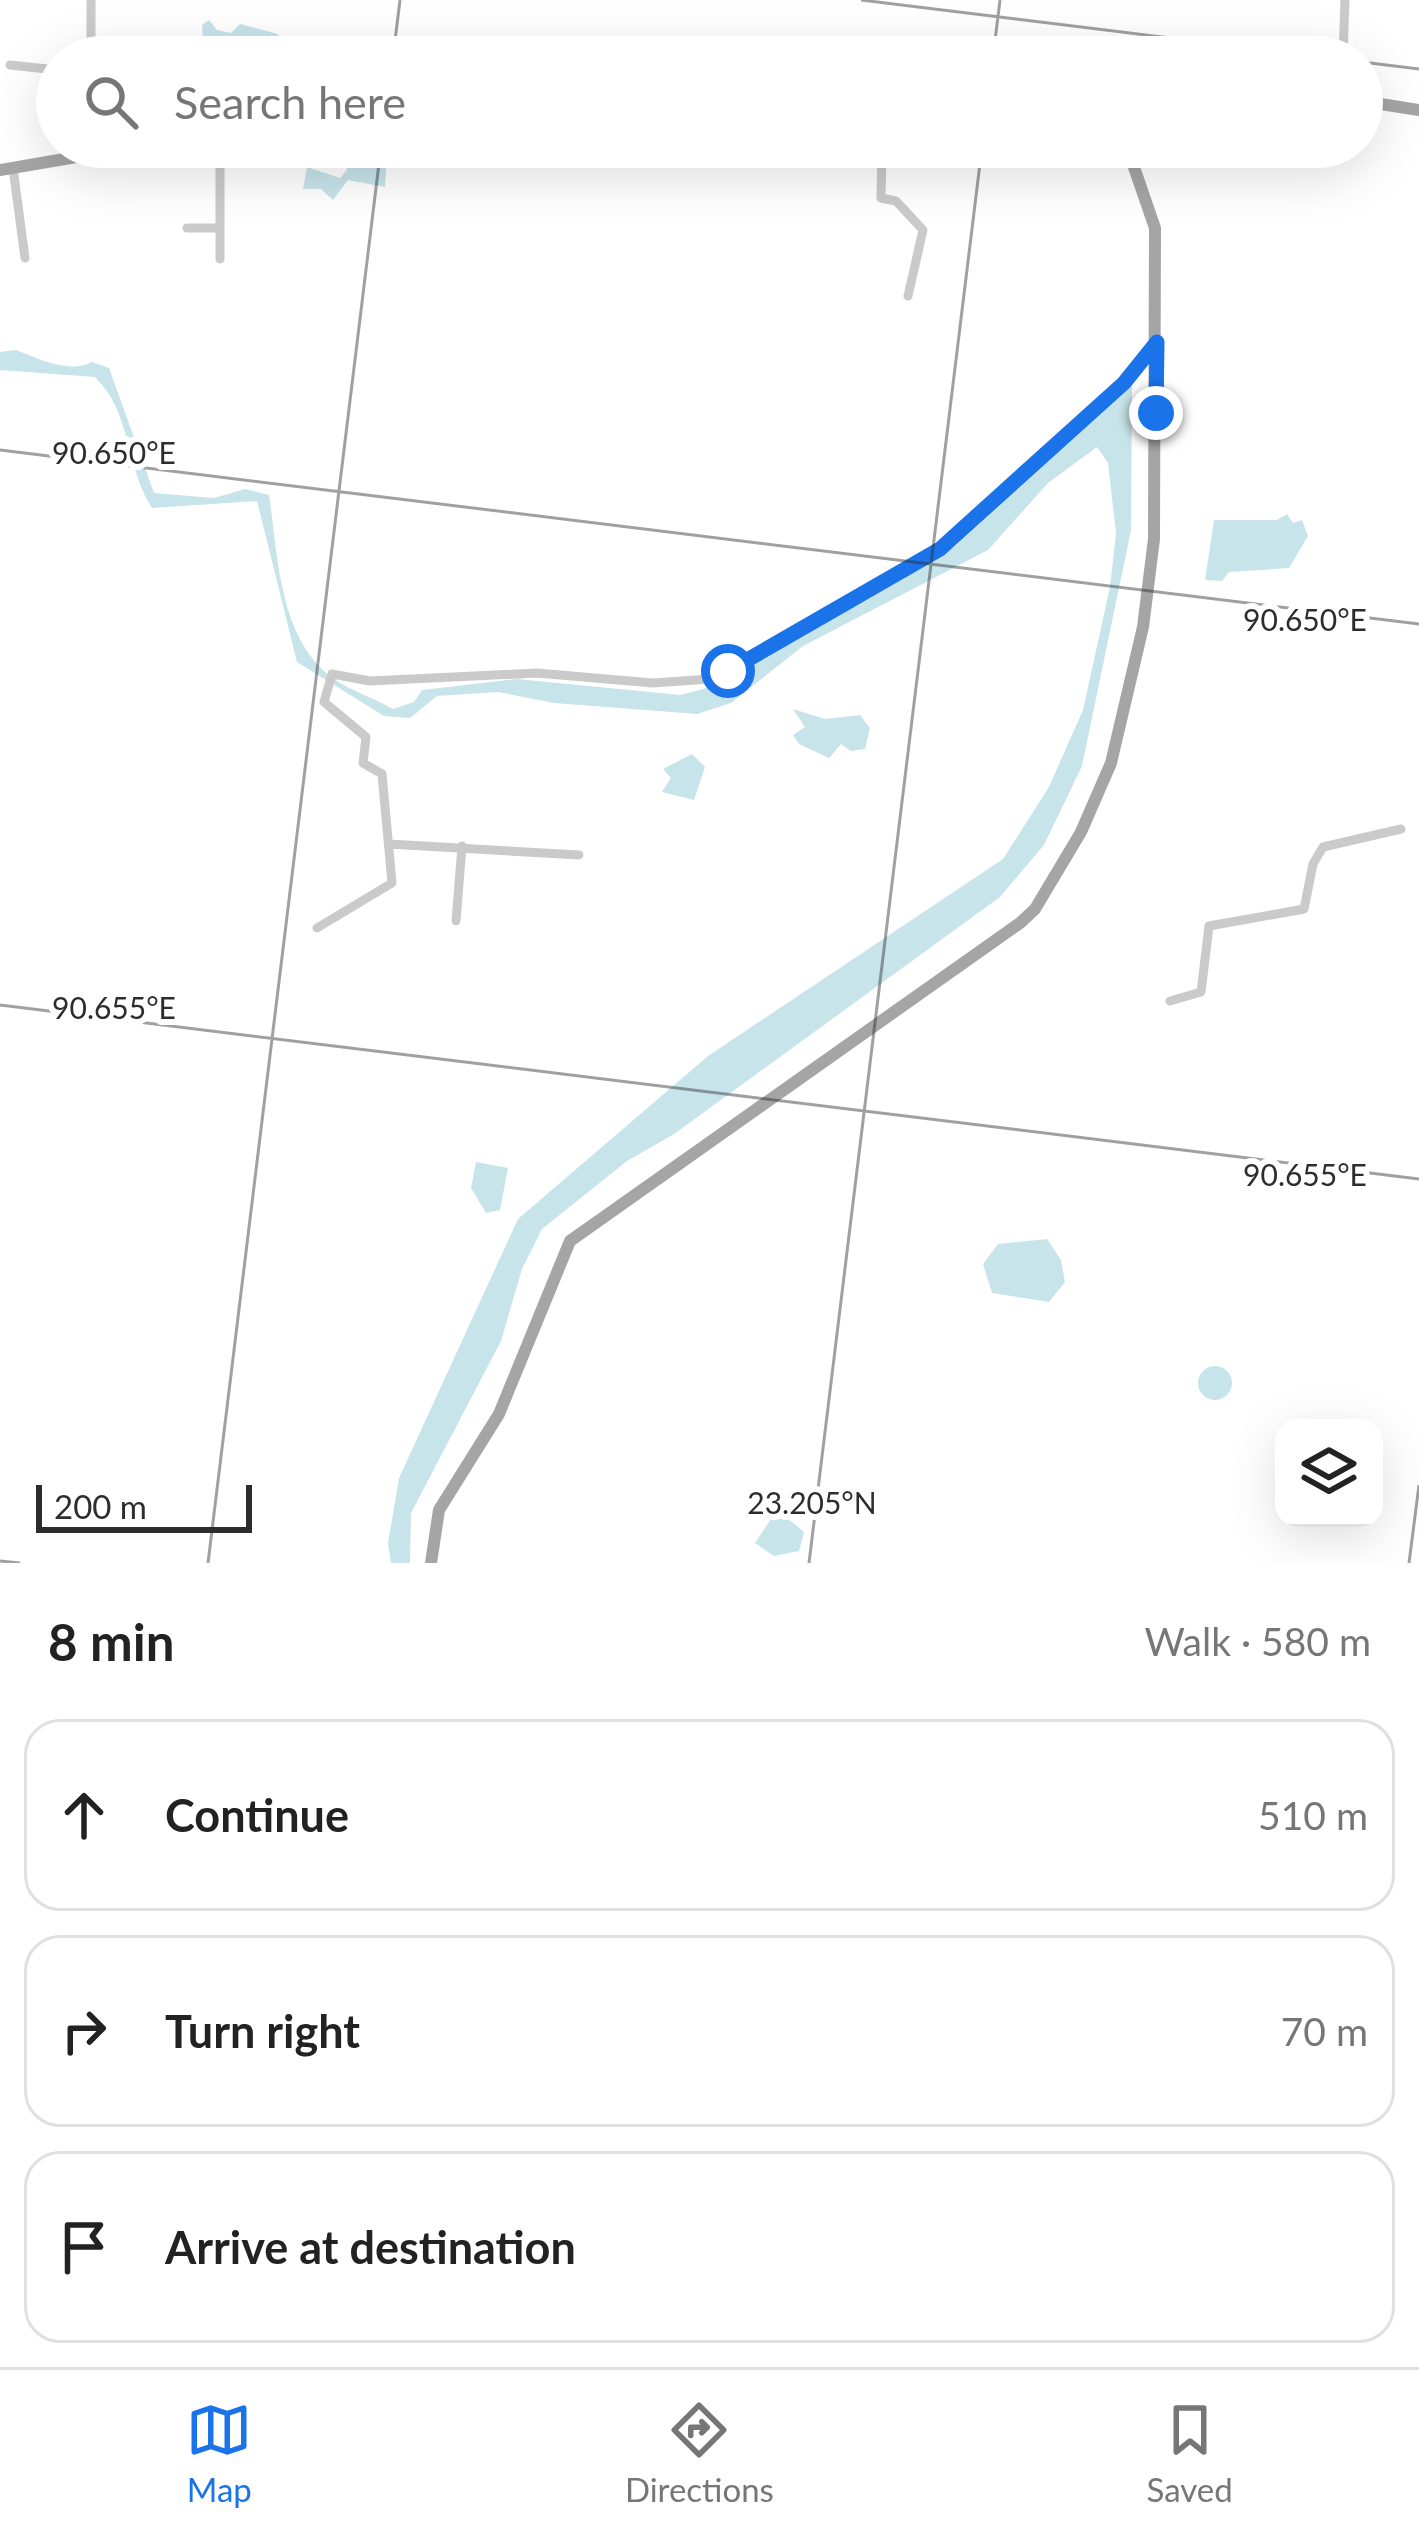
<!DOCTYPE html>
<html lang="en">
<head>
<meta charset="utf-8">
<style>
	:root { --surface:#fff; --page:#f6f6f6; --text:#222; --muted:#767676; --line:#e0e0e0; --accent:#1a73e8 }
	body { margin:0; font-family:Lato,sans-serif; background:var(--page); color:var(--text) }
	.controls { position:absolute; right:36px; bottom:36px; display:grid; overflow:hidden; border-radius:24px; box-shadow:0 12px 48px #0002 }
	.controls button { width:108px; height:108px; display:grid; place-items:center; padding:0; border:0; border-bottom:3px solid var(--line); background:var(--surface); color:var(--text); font:60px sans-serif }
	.scale { position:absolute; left:36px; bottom:30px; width:216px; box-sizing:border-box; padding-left:12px; border:6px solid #2d2d2d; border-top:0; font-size:33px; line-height:42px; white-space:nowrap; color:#2d2d2d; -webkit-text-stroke:9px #fff; paint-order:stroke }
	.stop { position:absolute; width:36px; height:36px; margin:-27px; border:9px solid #1a73e8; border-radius:50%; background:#fff }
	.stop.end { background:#1a73e8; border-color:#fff; box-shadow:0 3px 12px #0008 }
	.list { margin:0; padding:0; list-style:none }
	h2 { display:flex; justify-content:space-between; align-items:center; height:156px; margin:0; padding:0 48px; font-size:51px }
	h2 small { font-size:39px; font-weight:400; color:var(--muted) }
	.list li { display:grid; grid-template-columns:78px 1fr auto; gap:36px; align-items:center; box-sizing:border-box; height:192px; margin:0 24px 24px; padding:0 24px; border:3px solid var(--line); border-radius:36px }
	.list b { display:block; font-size:45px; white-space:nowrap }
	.list em { font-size:39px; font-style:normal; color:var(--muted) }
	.icon { flex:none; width:66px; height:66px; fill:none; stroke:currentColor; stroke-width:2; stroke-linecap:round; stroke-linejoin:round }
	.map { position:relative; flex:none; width:1419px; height:1563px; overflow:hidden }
	.search { position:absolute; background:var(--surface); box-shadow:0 12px 48px #0002; left:36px; right:36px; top:36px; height:132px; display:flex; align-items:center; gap:30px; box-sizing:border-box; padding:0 42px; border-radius:66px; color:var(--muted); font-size:45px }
	.sheet { height:804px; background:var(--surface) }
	nav { display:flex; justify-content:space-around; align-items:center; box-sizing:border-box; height:168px; border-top:3px solid var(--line); background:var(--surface); font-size:33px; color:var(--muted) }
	nav a { display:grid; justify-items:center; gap:6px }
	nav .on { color:var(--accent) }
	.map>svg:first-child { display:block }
	.water { fill:#c7e4ea }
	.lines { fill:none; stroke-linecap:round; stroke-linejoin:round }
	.minor { stroke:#cacaca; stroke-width:9 }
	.major { stroke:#a5a5a5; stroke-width:12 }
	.route { stroke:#1a73e8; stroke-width:15 }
	.ticks { fill:none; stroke:#2d2d2d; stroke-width:3; stroke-opacity:0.45 }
	.ticks-label { font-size:30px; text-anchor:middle; fill:#2d2d2d; stroke:#fff; stroke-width:12; stroke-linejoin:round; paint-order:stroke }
</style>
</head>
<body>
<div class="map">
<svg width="1419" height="1563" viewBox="0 0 1419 1563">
	<rect width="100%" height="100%" fill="#fff"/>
	<path class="water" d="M209 20 217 30 231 33 240 24 278 34 282 51 275 57 243 50 231 57 221 52 204 57 202 25Z
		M406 42 413 49 410 57H319L360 43H382L389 51Z
		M379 153 387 157 385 187 348 180 333 200 321 189H303L307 167 340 178 347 170 346 157 354 162 361 156 363 162Z
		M16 350C39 359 69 374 92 362L109 368 154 493 214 498 245 489 269 495C278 556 279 640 334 679 351 691 374 698 393 709L414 702 422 690 517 679 680 695 718 685 954 547 1132 386 1131 530 1082 766 1044 845 1000 897 674 1134 627 1161 542 1229 522 1269 501 1341 411 1513 410 1563H391L388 1543 399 1478 518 1219 708 1056 1003 859 1049 787 1083 710 1110 587 1116 533 1108 463 1097 447 1048 483 988 550 803 646 731 703 697 714 554 703 498 692 437 696 410 718 384 716 297 662 257 501 152 508C125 466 132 413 95 377L0 370V352Z
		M1287 514 1293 523 1302 520 1308 536 1289 568 1229 572 1222 581 1205 580 1214 520H1277Z
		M793 709 825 719 860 715 870 728 865 749 851 751 841 744 829 758 799 744 793 735 805 727Z
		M692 754 705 767 694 800 662 792 671 778 663 769Z
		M476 1162 508 1168 500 1210 486 1213 471 1188Z
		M1047 1239 1061 1260 1065 1282 1049 1302 992 1293 983 1264 998 1244Z
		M1198 1383a17 17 0 1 1 34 0a17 17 0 1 1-34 0Z
		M787 1518 804 1532 799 1551 774 1556 755 1543 771 1519Z"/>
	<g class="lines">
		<path class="minor" d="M1072 44 1080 57
			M91 57V0
			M1343 57 1345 0
			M10 65 57 70
			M882 147 881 198 896 201 923 230 908 296
			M13 168 25 258
			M187 228H220
			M220 259V149
			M389 844 579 855
			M456 921 462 846
			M317 928 392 883 382 774 363 763 366 737 324 702 332 674 370 681 537 673 653 683 710 679 940 549 1124 383 1153 348
			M1170 1001 1201 992 1209 926 1304 909 1313 864 1323 847 1401 829"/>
		<path class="major" d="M1362 101 1419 110
			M0 170 82 156 262 147
			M431 1563 439 1510 499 1414 570 1241 1020 923 1035 909 1081 832 1111 763 1143 627 1154 539 1155 228 1127 147"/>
	</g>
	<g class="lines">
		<path class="route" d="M728 671 940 549 1124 383 1157 342 1156 413"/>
	</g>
	<path class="ticks" d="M861 0 1325 57M393 57 400 0M993 57 1000 0M1362 62 1419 69M0 450 1419 624M0 1005 1419 1179M0 1561 20 1563M208 1563 381 147M809 1563 982 147M1409 1563 1419 1485"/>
	<g class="ticks-label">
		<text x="114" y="464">90.650°E</text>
		<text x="1305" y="631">90.650°E</text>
		<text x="114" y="1019">90.655°E</text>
		<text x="1305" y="1186">90.655°E</text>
		<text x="812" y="1514">23.205°N</text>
	</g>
</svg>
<div class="controls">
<button><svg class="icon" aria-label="layers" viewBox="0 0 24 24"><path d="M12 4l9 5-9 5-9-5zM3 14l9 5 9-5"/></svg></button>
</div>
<div class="scale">200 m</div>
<div class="stop" style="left:728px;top:671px"></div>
<div class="stop end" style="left:1156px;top:413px"></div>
<div class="search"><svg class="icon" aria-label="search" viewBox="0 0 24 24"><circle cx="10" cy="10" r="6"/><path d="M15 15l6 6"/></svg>Search here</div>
</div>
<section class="sheet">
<h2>8 min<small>Walk · 580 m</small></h2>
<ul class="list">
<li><svg class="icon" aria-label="ahead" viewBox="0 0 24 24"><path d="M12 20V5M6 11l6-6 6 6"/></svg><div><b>Continue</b></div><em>510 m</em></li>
<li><svg class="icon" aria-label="right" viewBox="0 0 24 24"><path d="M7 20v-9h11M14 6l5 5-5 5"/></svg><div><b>Turn right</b></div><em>70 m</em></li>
<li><svg class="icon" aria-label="arrive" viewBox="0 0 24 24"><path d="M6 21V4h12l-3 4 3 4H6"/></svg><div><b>Arrive at destination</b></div></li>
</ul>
</section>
<nav>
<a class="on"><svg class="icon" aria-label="map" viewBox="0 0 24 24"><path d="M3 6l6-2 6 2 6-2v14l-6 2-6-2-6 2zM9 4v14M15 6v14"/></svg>Map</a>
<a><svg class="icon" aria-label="directions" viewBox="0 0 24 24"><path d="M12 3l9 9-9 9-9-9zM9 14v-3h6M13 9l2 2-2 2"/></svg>Directions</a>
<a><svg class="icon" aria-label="saved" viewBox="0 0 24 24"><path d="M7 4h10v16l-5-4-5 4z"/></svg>Saved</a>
</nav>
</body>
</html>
